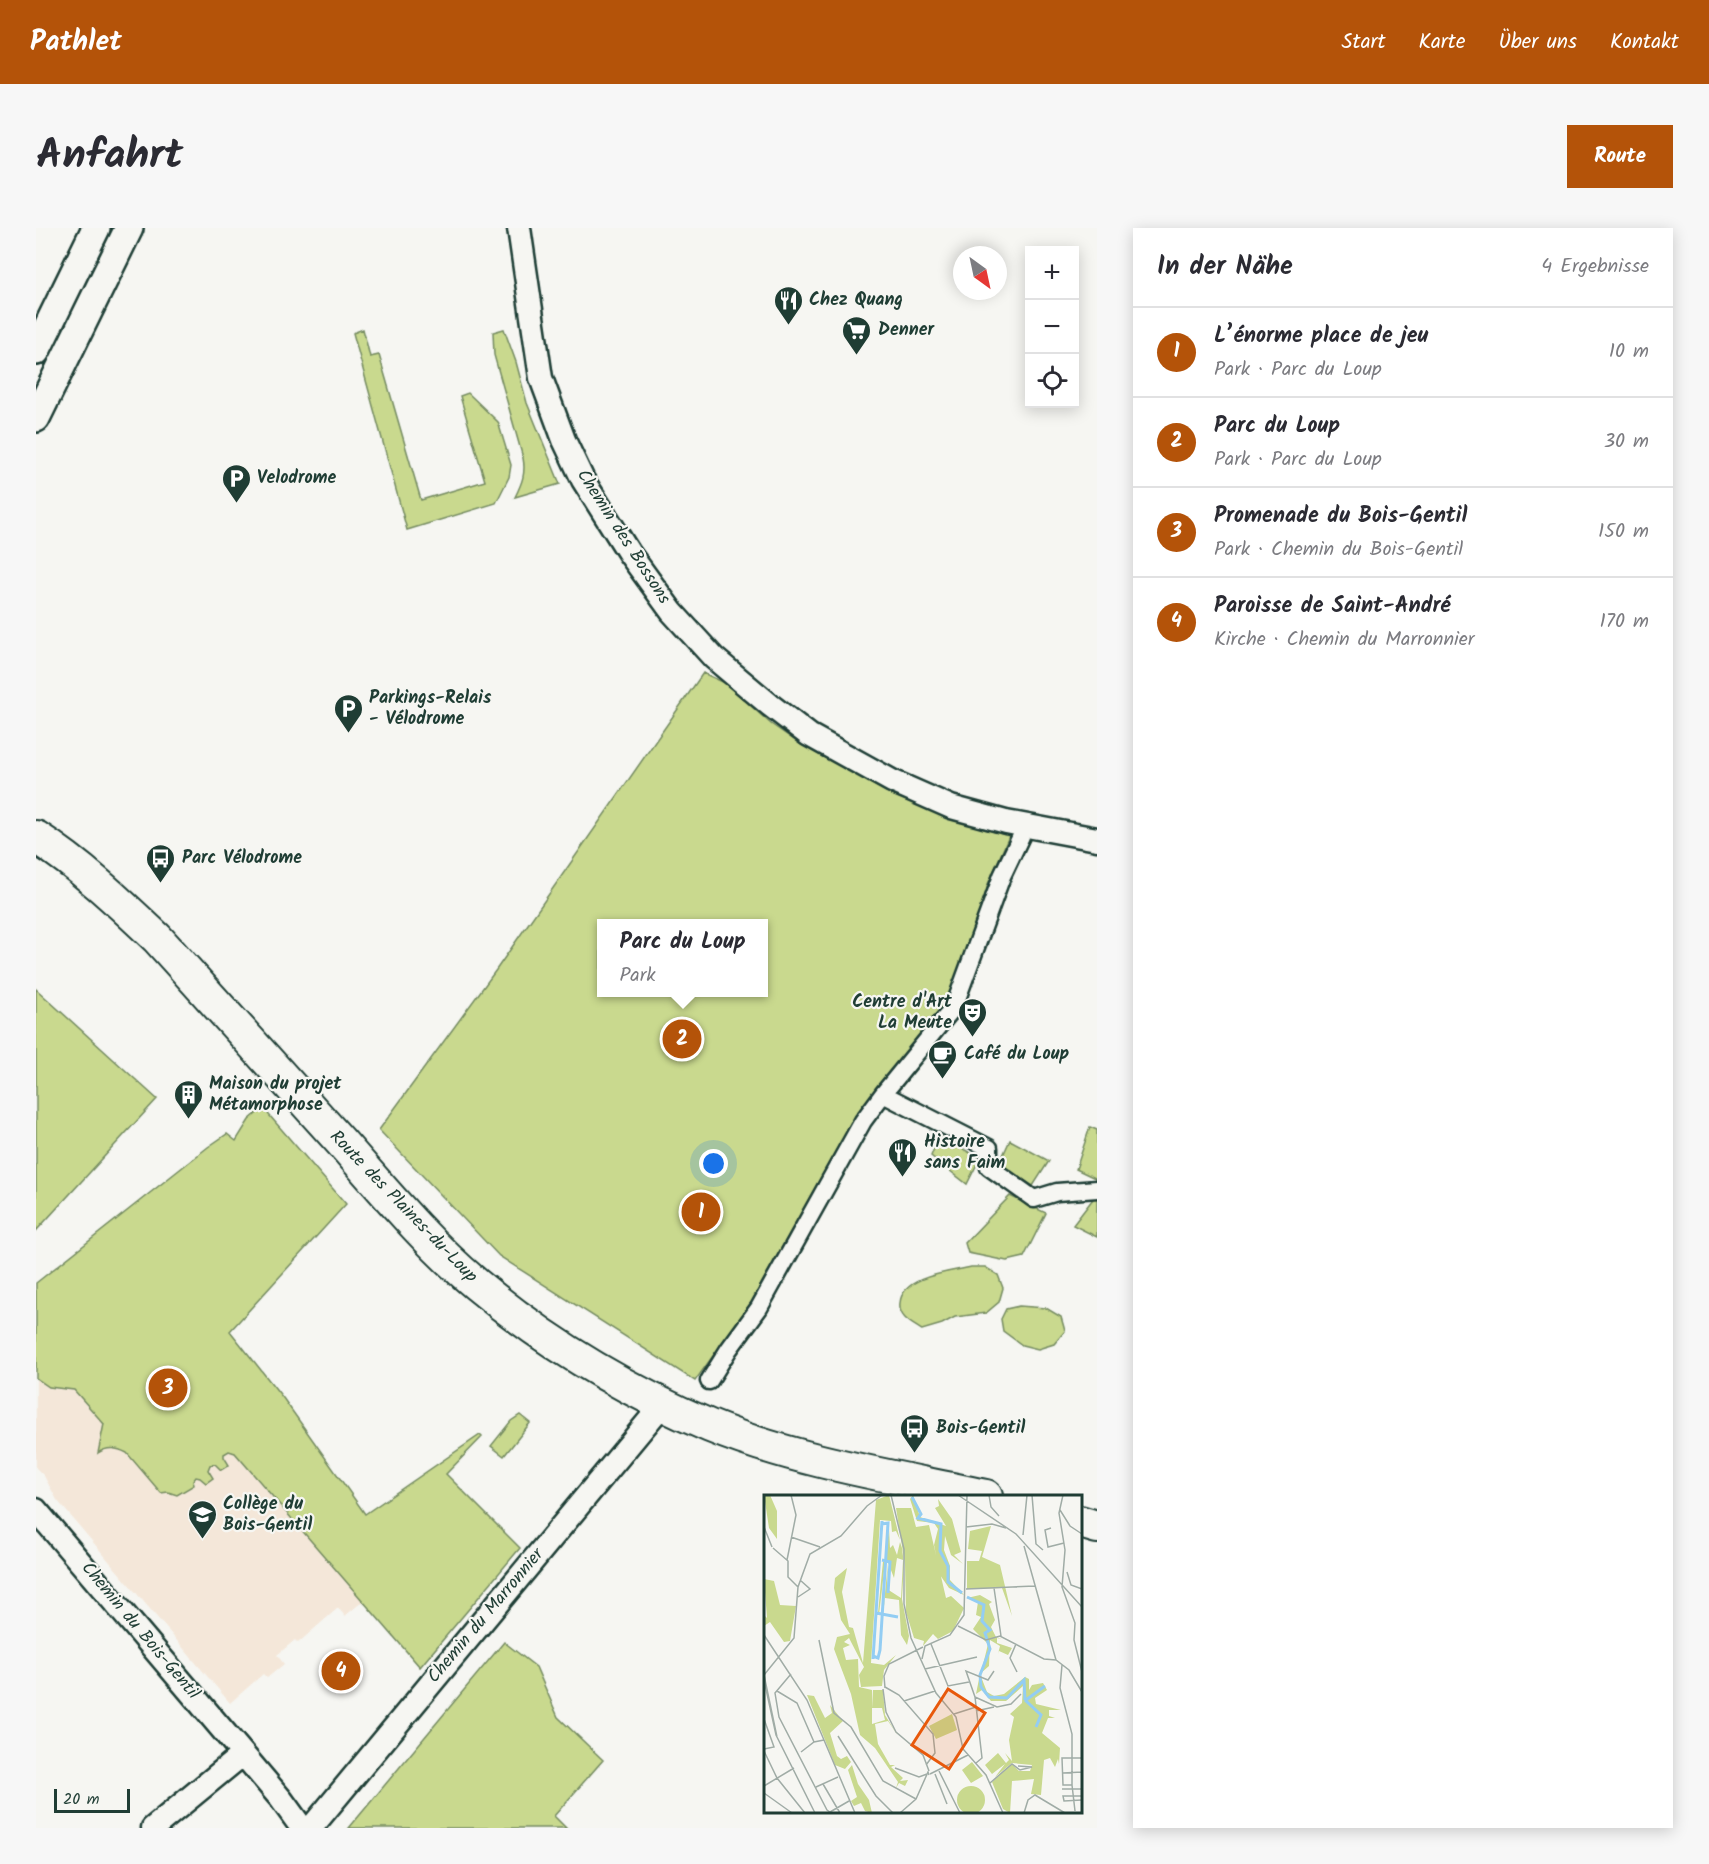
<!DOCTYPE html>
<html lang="de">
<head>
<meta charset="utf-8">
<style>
	:root { --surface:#fff; --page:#f7f7f7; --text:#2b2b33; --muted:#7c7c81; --line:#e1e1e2; --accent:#b45309 }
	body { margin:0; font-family:Kalam,sans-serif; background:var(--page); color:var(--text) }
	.controls { position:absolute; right:18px; top:18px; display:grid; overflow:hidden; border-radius:0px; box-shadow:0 3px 15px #0003 }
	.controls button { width:54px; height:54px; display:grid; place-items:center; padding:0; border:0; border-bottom:2px solid var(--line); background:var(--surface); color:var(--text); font:30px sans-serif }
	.compass { position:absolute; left:917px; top:18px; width:54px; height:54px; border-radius:50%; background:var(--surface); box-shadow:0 3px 15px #0003; rotate:147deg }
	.scale { position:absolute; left:18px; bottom:15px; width:76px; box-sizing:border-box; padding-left:6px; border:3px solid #1f3d34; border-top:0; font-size:16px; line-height:21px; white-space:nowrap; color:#1f3d34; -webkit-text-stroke:4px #f6f6f2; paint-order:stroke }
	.you { position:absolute; left:678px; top:936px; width:21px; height:21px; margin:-15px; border:4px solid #fff; border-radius:50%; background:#1a73e8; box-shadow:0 0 0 9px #1a73e833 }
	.badge { display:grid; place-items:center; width:39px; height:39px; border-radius:50%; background:var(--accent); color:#fff; font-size:20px; font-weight:700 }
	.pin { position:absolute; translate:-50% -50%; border:3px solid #fff; box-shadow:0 2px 6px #0006 }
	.popup { position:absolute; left:561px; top:691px; width:171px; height:78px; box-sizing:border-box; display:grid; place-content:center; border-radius:0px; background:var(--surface); filter:drop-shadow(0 2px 4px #0005); font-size:20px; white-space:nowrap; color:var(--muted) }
	.popup b { font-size:22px; color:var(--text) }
	.popup::after { content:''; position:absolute; left:50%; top:100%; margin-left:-12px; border:12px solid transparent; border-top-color:var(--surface) }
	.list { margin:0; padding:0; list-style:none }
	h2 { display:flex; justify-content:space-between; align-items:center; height:78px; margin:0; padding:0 24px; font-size:26px }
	h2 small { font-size:20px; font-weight:400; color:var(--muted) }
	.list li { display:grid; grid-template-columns:39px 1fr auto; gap:18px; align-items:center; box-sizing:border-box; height:90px; padding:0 24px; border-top:2px solid var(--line) }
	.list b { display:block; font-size:22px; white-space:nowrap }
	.list p { margin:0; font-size:20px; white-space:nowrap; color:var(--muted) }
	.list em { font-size:20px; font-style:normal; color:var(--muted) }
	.icon { flex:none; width:33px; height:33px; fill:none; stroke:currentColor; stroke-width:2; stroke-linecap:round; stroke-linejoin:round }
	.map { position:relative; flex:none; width:1061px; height:1600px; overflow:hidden; border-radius:0px }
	header { display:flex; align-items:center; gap:36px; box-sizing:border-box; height:84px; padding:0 30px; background:var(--accent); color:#fff }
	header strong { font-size:28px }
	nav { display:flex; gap:33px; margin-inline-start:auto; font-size:21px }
	.intro { display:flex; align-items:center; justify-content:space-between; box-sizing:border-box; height:144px; padding:0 36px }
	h1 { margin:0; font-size:42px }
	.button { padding:15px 27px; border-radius:0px; background:var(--accent); color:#fff; font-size:21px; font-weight:700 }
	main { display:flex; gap:36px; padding:0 36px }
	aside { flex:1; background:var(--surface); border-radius:0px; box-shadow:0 3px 15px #0003 }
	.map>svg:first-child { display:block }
	.built { fill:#f4e7d9 }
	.green { fill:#c9d98e; stroke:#748b61; stroke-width:1.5; fill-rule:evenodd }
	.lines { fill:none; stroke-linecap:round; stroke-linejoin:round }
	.pedestrian-casing { stroke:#1f3d34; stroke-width:21 }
	.minor-casing { stroke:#1f3d34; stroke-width:27 }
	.tertiary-casing { stroke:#1f3d34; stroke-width:32 }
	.secondary-casing { stroke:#1f3d34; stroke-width:36 }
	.pedestrian { stroke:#f6f6f2; stroke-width:16 }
	.minor { stroke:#f6f6f2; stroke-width:22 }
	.tertiary { stroke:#f6f6f2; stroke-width:27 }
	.secondary { stroke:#f6f6f2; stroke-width:32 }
	.labels { text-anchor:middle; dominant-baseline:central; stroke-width:4.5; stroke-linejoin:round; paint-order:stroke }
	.poi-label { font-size:18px; font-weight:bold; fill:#1f3d34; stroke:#f6f6f2; text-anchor:start }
	.street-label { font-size:18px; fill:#1f3d34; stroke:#f6f6f2 }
	.inset-river { fill:none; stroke:#93cdf3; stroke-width:3 }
	.inset-road { fill:none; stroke:#a0aca6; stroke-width:1.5 }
	.view { fill:#e8590c; fill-opacity:0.15; stroke:#e8590c; stroke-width:3 }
	.inset-edge { fill:none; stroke:#1f3d34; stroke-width:3 }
</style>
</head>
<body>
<header>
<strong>Pathlet</strong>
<nav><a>Start</a><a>Karte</a><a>Über uns</a><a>Kontakt</a></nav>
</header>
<div class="intro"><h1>Anfahrt</h1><a class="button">Route</a></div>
<main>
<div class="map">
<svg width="1061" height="1600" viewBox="0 0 1061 1600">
	<rect width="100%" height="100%" fill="#f6f6f2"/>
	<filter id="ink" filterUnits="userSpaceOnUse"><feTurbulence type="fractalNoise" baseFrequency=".0167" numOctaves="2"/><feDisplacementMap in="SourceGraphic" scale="12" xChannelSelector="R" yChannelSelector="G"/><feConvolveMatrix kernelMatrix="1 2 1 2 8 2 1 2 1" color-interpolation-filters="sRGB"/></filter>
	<g filter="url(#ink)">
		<path class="built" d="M0 1149 38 1161 68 1196 63 1224 73 1220H79L91 1225 125 1265H137L157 1255 160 1249 164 1250 169 1255 177 1250 172 1242 174 1237 179 1236 186 1242 189 1232 188 1226 193 1223 199 1224 327 1373 309 1388 302 1380 262 1415 259 1412 241 1427 248 1436 231 1450 227 1446 194 1475 21 1272 8 1248 0 1240Z"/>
		<path class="green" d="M327 101 334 129 343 127 385 272 449 253 424 168 432 165 462 194 475 237 473 249 460 275 371 302 317 105Z
			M468 101 480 134 491 175 524 256 479 269C486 255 490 245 487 230L458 127 457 104Z
			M667 445 689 455 735 496 764 516 858 568 932 596 973 608 952 656 942 692 910 778 838 864 816 894 714 1076 659 1153 463 1028 343 902 460 742ZM565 696H727V764H565Z
			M0 761 121 871 0 1003Z
			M227 880 310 976 194 1103 247 1170 329 1286 444 1207 446 1209 410 1246 484 1320 384 1439 199 1225 193 1223 188 1226V1229L193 1237 185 1242 179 1236 174 1237 172 1242 177 1250 170 1255 164 1250 160 1249 157 1253 158 1257 141 1267 132 1264 125 1265 91 1225C81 1220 72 1218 62 1225L68 1196 38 1162 13 1159 0 1150V1055L172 919 191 906 200 913 213 892Z
			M1054 899 1061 902V951L1040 941Z
			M903 908 944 930 931 956 895 928Z
			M974 912 1013 933 997 958 963 936Z
			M1060 967 1061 968V1009L1037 997Z
			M974 968 1010 985 988 1029 971 1033 932 1025 929 1015Z
			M935 1039H949L962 1047 967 1060 963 1074 950 1085 919 1089 906 1096 886 1102C875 1095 862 1089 864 1075 866 1048 914 1044 935 1039Z
			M983 1078 1010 1080 1025 1089 1029 1103 1018 1116 1002 1121 986 1117 967 1103 965 1091 970 1081Z
			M484 1187 494 1195 468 1228 455 1218 475 1193Z
			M468 1414 500 1439 522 1489 567 1532 518 1588 530 1600H313Z"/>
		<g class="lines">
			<defs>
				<path id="pedestrian" d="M847 866 953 920V939L998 971 1021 964 1061 961
					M673 1153 693 1121 723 1080 827 893 847 866 918 779 966 648 985 608"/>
				<path id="minor" d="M483 0 505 150 528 212 547 252 593 325 636 384 678 430 734 477 773 507 856 553 915 579 970 594 1061 611
					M0 1282 207 1526 245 1571 266 1600
					M117 1600 207 1526
					M275 1600 626 1177"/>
				<path id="tertiary" d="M0 123 60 0
					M0 190 93 0"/>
				<path id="secondary" d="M0 609C44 637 83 674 121 710 182 778 244 846 305 914 348 963 390 1014 440 1056 512 1116 589 1162 674 1198 759 1233 860 1249 950 1268
					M1044 1294 1061 1299"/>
			</defs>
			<use href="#pedestrian" class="pedestrian-casing"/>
			<use href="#minor" class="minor-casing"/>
			<use href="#tertiary" class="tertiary-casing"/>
			<use href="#secondary" class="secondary-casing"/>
			<use href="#pedestrian" class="pedestrian"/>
			<use href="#minor" class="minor"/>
			<use href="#tertiary" class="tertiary"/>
			<use href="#secondary" class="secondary"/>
		</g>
	</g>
	<defs>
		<symbol id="restaurant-pin" viewBox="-11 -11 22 30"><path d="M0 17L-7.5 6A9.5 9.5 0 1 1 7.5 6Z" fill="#1f3d34" stroke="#f6f6f2"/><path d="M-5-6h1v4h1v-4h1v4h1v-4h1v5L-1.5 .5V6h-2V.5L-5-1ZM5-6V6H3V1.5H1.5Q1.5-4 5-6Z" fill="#fff"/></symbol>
		<symbol id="supermarket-pin" viewBox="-11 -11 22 30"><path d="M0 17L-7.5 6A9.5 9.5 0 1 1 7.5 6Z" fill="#1f3d34" stroke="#f6f6f2"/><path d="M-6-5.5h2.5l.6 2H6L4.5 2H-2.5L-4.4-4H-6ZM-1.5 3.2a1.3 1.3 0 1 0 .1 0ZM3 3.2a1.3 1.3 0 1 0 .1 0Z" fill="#fff"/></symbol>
		<symbol id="parking-pin" viewBox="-11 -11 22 30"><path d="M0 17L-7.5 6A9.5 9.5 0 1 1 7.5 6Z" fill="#1f3d34" stroke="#f6f6f2"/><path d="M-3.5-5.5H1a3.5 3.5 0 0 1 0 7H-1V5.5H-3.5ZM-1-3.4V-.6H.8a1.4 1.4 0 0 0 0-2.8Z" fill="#fff"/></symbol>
		<symbol id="bus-pin" viewBox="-11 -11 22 30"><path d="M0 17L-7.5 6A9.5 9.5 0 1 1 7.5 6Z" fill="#1f3d34" stroke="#f6f6f2"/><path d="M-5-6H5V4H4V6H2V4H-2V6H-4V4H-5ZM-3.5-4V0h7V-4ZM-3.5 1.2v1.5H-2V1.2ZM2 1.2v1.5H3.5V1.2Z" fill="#fff"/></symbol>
		<symbol id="theatre-pin" viewBox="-11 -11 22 30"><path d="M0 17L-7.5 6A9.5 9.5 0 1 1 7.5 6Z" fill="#1f3d34" stroke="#f6f6f2"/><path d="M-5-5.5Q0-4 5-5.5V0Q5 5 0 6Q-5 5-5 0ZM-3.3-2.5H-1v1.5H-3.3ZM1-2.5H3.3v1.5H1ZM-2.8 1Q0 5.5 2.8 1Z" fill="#fff"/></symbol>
		<symbol id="cafe-pin" viewBox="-11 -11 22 30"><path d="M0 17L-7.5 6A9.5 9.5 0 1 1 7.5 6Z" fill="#1f3d34" stroke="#f6f6f2"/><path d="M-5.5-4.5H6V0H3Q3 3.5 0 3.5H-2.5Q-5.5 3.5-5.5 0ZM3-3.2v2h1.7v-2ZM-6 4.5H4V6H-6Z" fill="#fff"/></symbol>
		<symbol id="building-pin" viewBox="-11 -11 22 30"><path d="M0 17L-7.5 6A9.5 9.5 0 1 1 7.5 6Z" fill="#1f3d34" stroke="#f6f6f2"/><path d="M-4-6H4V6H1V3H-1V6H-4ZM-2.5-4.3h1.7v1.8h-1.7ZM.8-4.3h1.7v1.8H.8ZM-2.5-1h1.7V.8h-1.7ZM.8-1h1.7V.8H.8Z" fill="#fff"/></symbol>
		<symbol id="school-pin" viewBox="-11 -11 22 30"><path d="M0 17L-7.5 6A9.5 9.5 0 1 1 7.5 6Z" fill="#1f3d34" stroke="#f6f6f2"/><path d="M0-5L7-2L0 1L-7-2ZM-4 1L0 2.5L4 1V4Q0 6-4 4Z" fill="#fff"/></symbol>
	</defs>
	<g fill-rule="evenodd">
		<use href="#restaurant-pin" x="736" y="56" width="33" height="45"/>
		<use href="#supermarket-pin" x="804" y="86" width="33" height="45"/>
		<use href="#parking-pin" x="184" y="234" width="33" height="45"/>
		<use href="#parking-pin" x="296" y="464" width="33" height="45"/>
		<use href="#bus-pin" x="108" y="614" width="33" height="45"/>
		<use href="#theatre-pin" x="920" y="768" width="33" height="45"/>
		<use href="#cafe-pin" x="890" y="810" width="33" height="45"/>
		<use href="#building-pin" x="136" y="850" width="33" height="45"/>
		<use href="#restaurant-pin" x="850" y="908" width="33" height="45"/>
		<use href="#bus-pin" x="862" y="1184" width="33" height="45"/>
		<use href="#school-pin" x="150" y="1270" width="33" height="45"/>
	</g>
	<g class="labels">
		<g class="poi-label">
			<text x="773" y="72">Chez Quang</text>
			<text x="842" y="102">Denner</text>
			<text x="221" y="250">Velodrome</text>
			<text x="333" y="470">Parkings-Relais<tspan x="333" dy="21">- Vélodrome</tspan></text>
			<text x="146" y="630">Parc Vélodrome</text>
			<text x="916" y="774" text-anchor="end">Centre d'Art<tspan x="916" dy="21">La Meute</tspan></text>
			<text x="928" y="826">Café du Loup</text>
			<text x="173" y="856">Maison du projet<tspan x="173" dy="21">Métamorphose</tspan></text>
			<text x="888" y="914">Histoire<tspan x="888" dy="21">sans Faim</tspan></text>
			<text x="900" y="1200">Bois-Gentil</text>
			<text x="187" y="1276">Collège du<tspan x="187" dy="21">Bois-Gentil</tspan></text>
		</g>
		<g class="street-label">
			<text transform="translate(587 309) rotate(57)">Chemin des Bossons</text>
			<text transform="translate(367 979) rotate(46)">Route des Plaines-du-Loup</text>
			<text transform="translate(450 1388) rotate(-50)">Chemin du Marronnier</text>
			<text transform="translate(104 1403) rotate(50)">Chemin du Bois-Gentil</text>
		</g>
	</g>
	<g transform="translate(728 1267)">
		<rect width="318" height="318" fill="#f6f6f2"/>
		<path d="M0 0H6L13 16V44L5 33ZM125 0 136 45 132 36 128 37 127 26 116 25 107 168 120 170 132 160 120 175 118 191 97 192 95 180 100 172 85 143 80 147 86 150 79 153 82 165 94 164 95 192 108 195V229L121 225 118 213H108L109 195H119L121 220 134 241 124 226 111 229 114 249 126 270H131L127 272 139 283 136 286 144 285 141 291 135 288 132 293 134 287 111 253 96 240 87 199 70 154 73 142 86 139 77 125 70 93 71 83 83 73 78 97 85 132 89 133 99 168 112 5ZM149 0 156 22 182 31 171 13 175 11 174 4 188 24 197 57 190 60 199 69 187 60 181 41 180 55 186 71V85L200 100 185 93 176 80 170 50 174 34 170 28 153 26 146 4ZM132 13H147L152 32 165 30 182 103 187 101 200 113 189 136 174 144 169 139 159 151 160 146 150 143 142 117 141 70ZM227 31 218 62 236 70 248 121 238 93 203 94V66H215L218 56 204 54 206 36ZM125 33 126 53 129 50 133 60 136 47 138 53 140 69 138 104 145 141 143 150 137 140 135 105 121 103 119 119 124 67 123 94 137 103 139 65 133 63 130 83 122 62ZM119 66 121 68 115 120 114 118ZM0 84 10 86 16 110 32 111 26 146 20 147 6 127 0 131V120L3 123ZM216 100 228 107 225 109 231 125 227 132 232 142 238 144 233 143V148L248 153 244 160 235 156 234 159 236 151 226 145 225 171 217 178 224 149 209 134 217 122 212 120 214 107 203 103ZM216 179 223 197 230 201 240 199 261 182 265 184V195L268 190 279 188 283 195 271 203 272 209 297 215H285V221L291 223H284L278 238 296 253 295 269 294 264 291 272 286 263 280 265 277 300 267 299 270 284 248 286 246 318 239 314 228 287 248 269 255 276H266L268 270 248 268 231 282 241 269 228 279 221 270 234 258 242 268 245 265 241 258 248 266 245 245 250 222 246 219 258 208 259 191 242 206H227L218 195 212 199ZM43 200 50 201 61 223 68 218 66 210 79 226 66 238 73 261 77 264 83 261 87 267 81 274 71 270ZM188 219 193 235 172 244 165 231ZM208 267 219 281 207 288 198 275ZM88 270 94 289 105 305 108 318 101 316 97 308 90 311 87 306 93 302 84 275ZM193 305a14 14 0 1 1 28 0a14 14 0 1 1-28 0Z" fill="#c9d98e"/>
		<path class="inset-river" d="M148 2 157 19 154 23 177 29 176 56 184 71V87L198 98M118 65 126 67 124 98M203 102 220 110 218 126 226 135 221 138 226 154 216 180 217 192 225 202 243 203 260 185 261 205M112 118 134 122M109 161 114 163 116 155 124 28 118 29M109 164 118 26M261 205 277 220 272 232M262 205 281 191"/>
		<path class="inset-road" d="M127 0 140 54V109L147 143 172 198 192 222 199 254 222 280 239 318M194 0 252 39 318 112M225 0 227 12 235 21M268 0 272 49 279 55M299 0 295 18 301 55 298 92 311 128 310 145 318 177M296 15 306 31 318 39M0 32 8 52M202 32 228 29 242 33M287 33 281 35 284 52 300 48M259 40 263 0M27 42 56 52M260 51 292 165M9 53 24 66V82L34 92M23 65 32 20 27 0M303 77 307 90 318 94M230 93 237 141M202 94 271 91M34 102 46 94 36 85M194 131 222 145 236 141 280 164 292 165 305 175 318 197M0 140 43 205 91 318M55 145 70 218 87 232 119 286 152 304M167 149 184 191 205 187M252 149 246 163 253 177M158 164 161 151 186 140 200 120 203 0M298 170 296 193 308 239V290H299L298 263H317L318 264M161 174 213 162M27 179 11 198 15 222 63 315 66 317 85 306M0 180 30 143 34 92 46 59 77 41 103 11 118 0M0 180 13 242 51 318M0 185 12 240 51 318M121 192 135 200 169 239 171 258 162 270M121 193 120 181 125 169 159 152M119 194 122 217 132 237 159 260 165 276M13 196 33 208 50 247M211 202 233 212 247 209 257 199M140 206 171 196M212 216 230 212M190 219 212 212M0 224 10 252 0 254M74 241 112 301 129 318M318 253V288M0 256 13 283 41 318M37 257 50 247 60 245M212 268 218 263 211 202 202 176 224 185 230 176M131 273 155 282 163 279M175 276 196 318M299 278 318 277M166 279 204 260M171 279 183 309M226 288 248 269 256 275 268 272 254 271M59 289 76 318M308 290 311 316M0 291 30 273M52 292 74 282M298 294H318M0 298 28 318M318 301H299L300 306 318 305M136 318 152 304 164 277 165 280M260 318 264 305 271 300 301 318"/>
		<path class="view" d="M184 194 221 218 185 274 148 250Z"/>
		<rect width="318" height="318" class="inset-edge"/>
	</g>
</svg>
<div class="controls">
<button>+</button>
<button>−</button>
<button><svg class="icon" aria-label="locate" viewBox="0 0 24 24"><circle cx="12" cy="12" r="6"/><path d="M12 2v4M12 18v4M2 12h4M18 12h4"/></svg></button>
</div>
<svg class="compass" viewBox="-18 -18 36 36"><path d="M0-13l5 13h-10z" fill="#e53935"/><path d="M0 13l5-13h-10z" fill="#7c7c81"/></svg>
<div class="scale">20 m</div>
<div class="you"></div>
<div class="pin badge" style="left:665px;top:984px">1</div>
<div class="pin badge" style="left:646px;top:811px">2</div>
<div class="popup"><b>Parc du Loup</b>Park</div>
<div class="pin badge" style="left:132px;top:1160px">3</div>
<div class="pin badge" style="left:305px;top:1443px">4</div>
</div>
<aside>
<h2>In der Nähe<small>4 Ergebnisse</small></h2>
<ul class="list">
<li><span class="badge">1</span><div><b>L’énorme place de jeu</b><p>Park · Parc du Loup</p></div><em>10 m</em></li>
<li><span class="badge">2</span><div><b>Parc du Loup</b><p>Park · Parc du Loup</p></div><em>30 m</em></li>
<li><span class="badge">3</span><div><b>Promenade du Bois-Gentil</b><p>Park · Chemin du Bois-Gentil</p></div><em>150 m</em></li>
<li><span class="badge">4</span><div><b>Paroisse de Saint-André</b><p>Kirche · Chemin du Marronnier</p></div><em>170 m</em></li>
</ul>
</aside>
</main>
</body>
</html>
